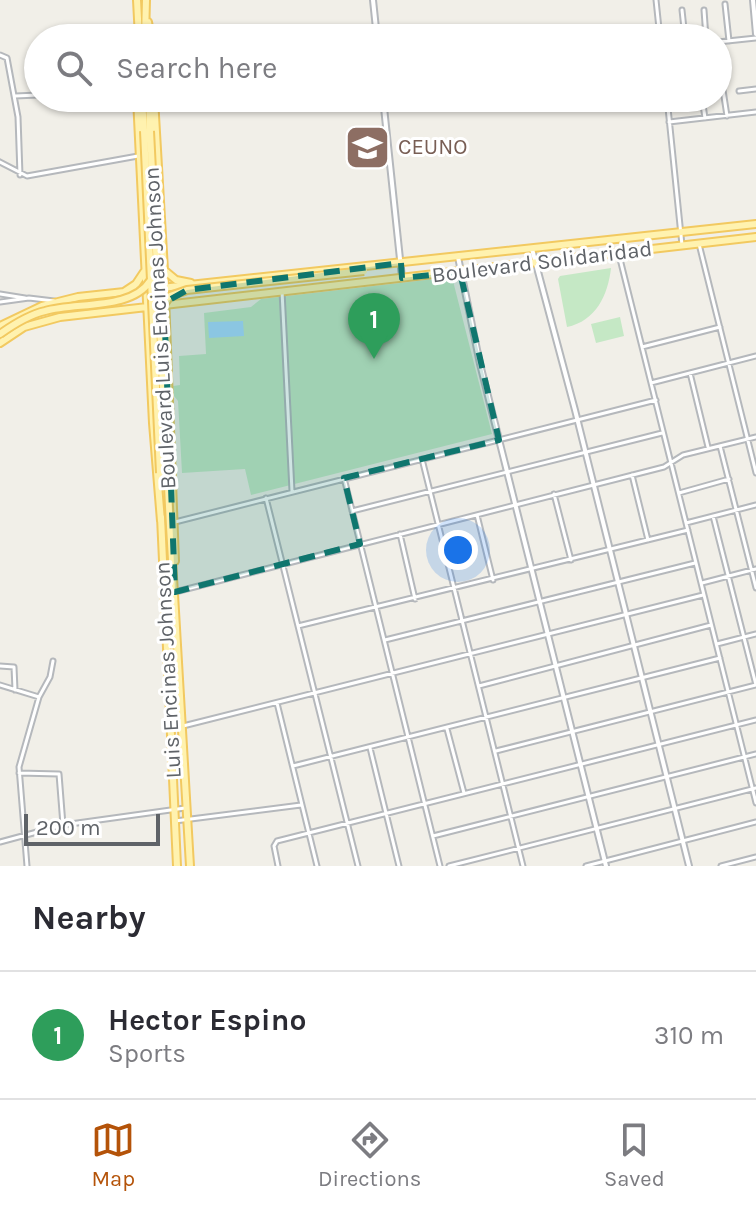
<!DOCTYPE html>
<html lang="en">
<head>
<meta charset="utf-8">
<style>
	:root { --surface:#fff; --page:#f7f7f7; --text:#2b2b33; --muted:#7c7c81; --line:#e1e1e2; --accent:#b45309 }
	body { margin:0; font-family:Karla,sans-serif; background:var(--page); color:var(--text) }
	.scale { position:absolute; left:24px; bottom:20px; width:136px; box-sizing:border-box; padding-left:8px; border:4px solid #5f6368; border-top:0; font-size:22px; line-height:28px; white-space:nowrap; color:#5f6368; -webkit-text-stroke:6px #fff; paint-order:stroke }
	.you { position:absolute; left:458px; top:550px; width:28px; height:28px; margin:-20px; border:6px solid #fff; border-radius:50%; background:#1a73e8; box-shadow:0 0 0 12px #1a73e833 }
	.badge { display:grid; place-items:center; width:52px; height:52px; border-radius:50%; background:var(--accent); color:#fff; font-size:26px; font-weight:700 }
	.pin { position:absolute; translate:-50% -66px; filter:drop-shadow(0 2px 4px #0008) }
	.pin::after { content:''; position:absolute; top:42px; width:28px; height:24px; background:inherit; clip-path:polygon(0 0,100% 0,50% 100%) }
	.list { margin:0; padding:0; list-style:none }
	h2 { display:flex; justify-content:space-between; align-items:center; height:104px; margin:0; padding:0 32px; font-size:34px }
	h2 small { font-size:26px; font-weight:400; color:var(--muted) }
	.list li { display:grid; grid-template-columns:52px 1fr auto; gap:24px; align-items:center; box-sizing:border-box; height:128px; padding:0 32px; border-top:2px solid var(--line) }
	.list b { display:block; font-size:30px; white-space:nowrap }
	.list p { margin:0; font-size:26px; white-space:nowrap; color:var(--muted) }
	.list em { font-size:26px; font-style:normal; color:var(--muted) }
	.icon { flex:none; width:44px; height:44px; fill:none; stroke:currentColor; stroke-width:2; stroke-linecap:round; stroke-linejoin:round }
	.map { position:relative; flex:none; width:756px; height:866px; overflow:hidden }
	.search { position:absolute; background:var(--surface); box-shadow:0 2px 6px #0004; left:24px; right:24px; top:24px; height:88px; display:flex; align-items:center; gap:20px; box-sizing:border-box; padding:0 28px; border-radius:44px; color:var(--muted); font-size:30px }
	.sheet { height:232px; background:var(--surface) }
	nav { display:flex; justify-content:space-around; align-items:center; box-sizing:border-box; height:112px; border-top:2px solid var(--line); background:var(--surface); font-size:22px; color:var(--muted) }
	nav a { display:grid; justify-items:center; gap:4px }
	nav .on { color:var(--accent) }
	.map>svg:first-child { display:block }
	.green { fill:#c5e8c5 }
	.water { fill:#aadaff }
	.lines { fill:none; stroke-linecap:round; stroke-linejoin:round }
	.minor-casing { stroke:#b5b8bc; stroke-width:7 }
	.tertiary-casing { stroke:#b5b8bc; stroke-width:8 }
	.primary-casing { stroke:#f2c960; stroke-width:10 }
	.minor { stroke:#fff; stroke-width:3 }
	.tertiary { stroke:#fff; stroke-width:4 }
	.primary { stroke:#fff2af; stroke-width:6 }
	.primary-bridge-casing { stroke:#f2c960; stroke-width:10; stroke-linecap:butt }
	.primary-bridge { stroke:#fff2af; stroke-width:6 }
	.marked { fill:#0f766e; fill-opacity:0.2; stroke:#0f766e; stroke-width:6; stroke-dasharray:16 10; stroke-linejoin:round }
	.labels { text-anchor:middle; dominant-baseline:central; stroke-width:6; stroke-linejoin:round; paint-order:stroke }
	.education-label { font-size:22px; fill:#785e54; stroke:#fff; text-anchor:start }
	.street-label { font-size:22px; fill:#5f6368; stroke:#fff }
</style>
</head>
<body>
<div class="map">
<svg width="756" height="866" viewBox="0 0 756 866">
	<rect width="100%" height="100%" fill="#f1efe8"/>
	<path class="green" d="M611 268C608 295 596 321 567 327L558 279 560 276Z
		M452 277 492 434 251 495 245 469 182 473 178 401 174 396 173 386 180 385 179 356 206 354 204 313 251 307 261 299Z
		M620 317 624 336 596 343 591 324Z"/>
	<path class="water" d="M243 321 244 336 209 338 208 322Z"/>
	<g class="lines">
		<defs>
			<path id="minor" d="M656 0 660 38
				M725 4 729 41
				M682 10 685 38
				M704 10 706 38
				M718 42 756 38
				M0 55 7 58 18 117 20 175
				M723 90 727 116
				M739 91 756 89
				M15 96 38 95
				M667 98 682 245
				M702 98 705 118
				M669 122 756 112
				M0 162 27 176 138 156
				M699 244 756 473
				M619 255 756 803
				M282 291 292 491
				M0 294 25 298
				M0 302 29 298 54 301
				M642 347 720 327
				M690 373 708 447
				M651 383 756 356
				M720 446 756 588
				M422 459 523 866
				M632 475 648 540
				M344 478 440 866
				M679 493 729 479
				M554 494 571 560
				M266 498 358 866
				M352 511 662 433
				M477 515 493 580
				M713 516 756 685
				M175 522 656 400
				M686 523 756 505
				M400 534 415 599
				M702 583 756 569
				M175 592 664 467 683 455 756 437
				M298 626 688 530
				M385 640 695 563
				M717 644 756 634
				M0 666 14 667 15 690
				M0 685 39 697 19 767 27 866
				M479 686 711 625
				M39 697 50 677 53 661
				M277 703 317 866
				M183 726 703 595
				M447 729 464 793
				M370 748 399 866
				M496 751 756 685
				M293 766 720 658
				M19 773 59 774 63 825
				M175 821 301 805
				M433 836 756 754
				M0 842 63 825 185 808
				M278 866 274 846 277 841 756 720
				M449 866 756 788
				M586 866 756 822
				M721 866 756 857"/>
			<path id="tertiary" d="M373 0 377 38
				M753 0 756 34
				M383 98 402 278
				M532 249 575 410 689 866
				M458 257 480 364 606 866"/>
			<path id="primary" d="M137 0 139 38
				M148 22 151 38
				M145 38 146 0
				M137 98 153 423 161 521
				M142 98 144 131
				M149 98 150 131
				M154 98 164 270 176 280 191 283
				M164 270 175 561
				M124 292 136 284 144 272
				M0 326 42 306 78 297 756 224
				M0 343 24 327 60 317 756 237
				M161 517 177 866
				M170 526 190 866"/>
		</defs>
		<use href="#minor" class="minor-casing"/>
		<use href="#tertiary" class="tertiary-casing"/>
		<use href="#primary" class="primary-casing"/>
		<use href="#minor" class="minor"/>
		<use href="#tertiary" class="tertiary"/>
		<use href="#primary" class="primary"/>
		<defs>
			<path id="primary-bridge" d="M144 131 160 473
				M150 131 170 526
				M161 309 170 296 187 290 364 271
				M0 334C14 324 28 315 45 311 76 302 132 310 150 281"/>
		</defs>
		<use href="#primary-bridge" class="primary-bridge-casing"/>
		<use href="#primary-bridge" class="primary-bridge"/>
	</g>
	<path class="marked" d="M401 263 402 278 460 272 499 440 344 478 360 544 175 592 164 303 187 290Z"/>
	<defs>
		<symbol id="university-square" viewBox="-11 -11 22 22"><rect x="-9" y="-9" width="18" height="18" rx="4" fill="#8d6e63" stroke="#fff"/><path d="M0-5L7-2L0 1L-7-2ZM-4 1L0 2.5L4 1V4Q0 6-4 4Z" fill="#fff"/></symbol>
	</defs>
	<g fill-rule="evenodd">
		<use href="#university-square" x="342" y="122" width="51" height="51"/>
	</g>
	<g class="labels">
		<g class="education-label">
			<text x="398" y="147">CEUNO</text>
		</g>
		<g class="street-label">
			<text transform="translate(542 262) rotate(-7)">Boulevard Solidaridad</text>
			<text transform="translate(160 328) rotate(-93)">Boulevard Luis Encinas Johnson</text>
			<text transform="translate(168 670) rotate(-93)">Luis Encinas Johnson</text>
		</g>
	</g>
</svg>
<div class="scale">200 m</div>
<div class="you"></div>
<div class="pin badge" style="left:374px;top:359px;background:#2e9e5b">1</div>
<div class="search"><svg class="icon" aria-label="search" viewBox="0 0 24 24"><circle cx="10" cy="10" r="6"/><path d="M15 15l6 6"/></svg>Search here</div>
</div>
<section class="sheet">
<h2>Nearby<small></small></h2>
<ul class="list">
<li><span class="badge" style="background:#2e9e5b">1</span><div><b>Hector Espino</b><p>Sports</p></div><em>310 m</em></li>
</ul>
</section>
<nav>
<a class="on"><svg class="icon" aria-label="map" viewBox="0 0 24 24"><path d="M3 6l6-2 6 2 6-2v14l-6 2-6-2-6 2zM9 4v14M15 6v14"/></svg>Map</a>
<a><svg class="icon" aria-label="directions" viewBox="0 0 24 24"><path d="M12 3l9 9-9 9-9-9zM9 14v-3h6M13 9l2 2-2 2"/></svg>Directions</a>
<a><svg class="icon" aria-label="saved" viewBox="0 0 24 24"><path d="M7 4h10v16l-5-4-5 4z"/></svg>Saved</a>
</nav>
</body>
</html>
